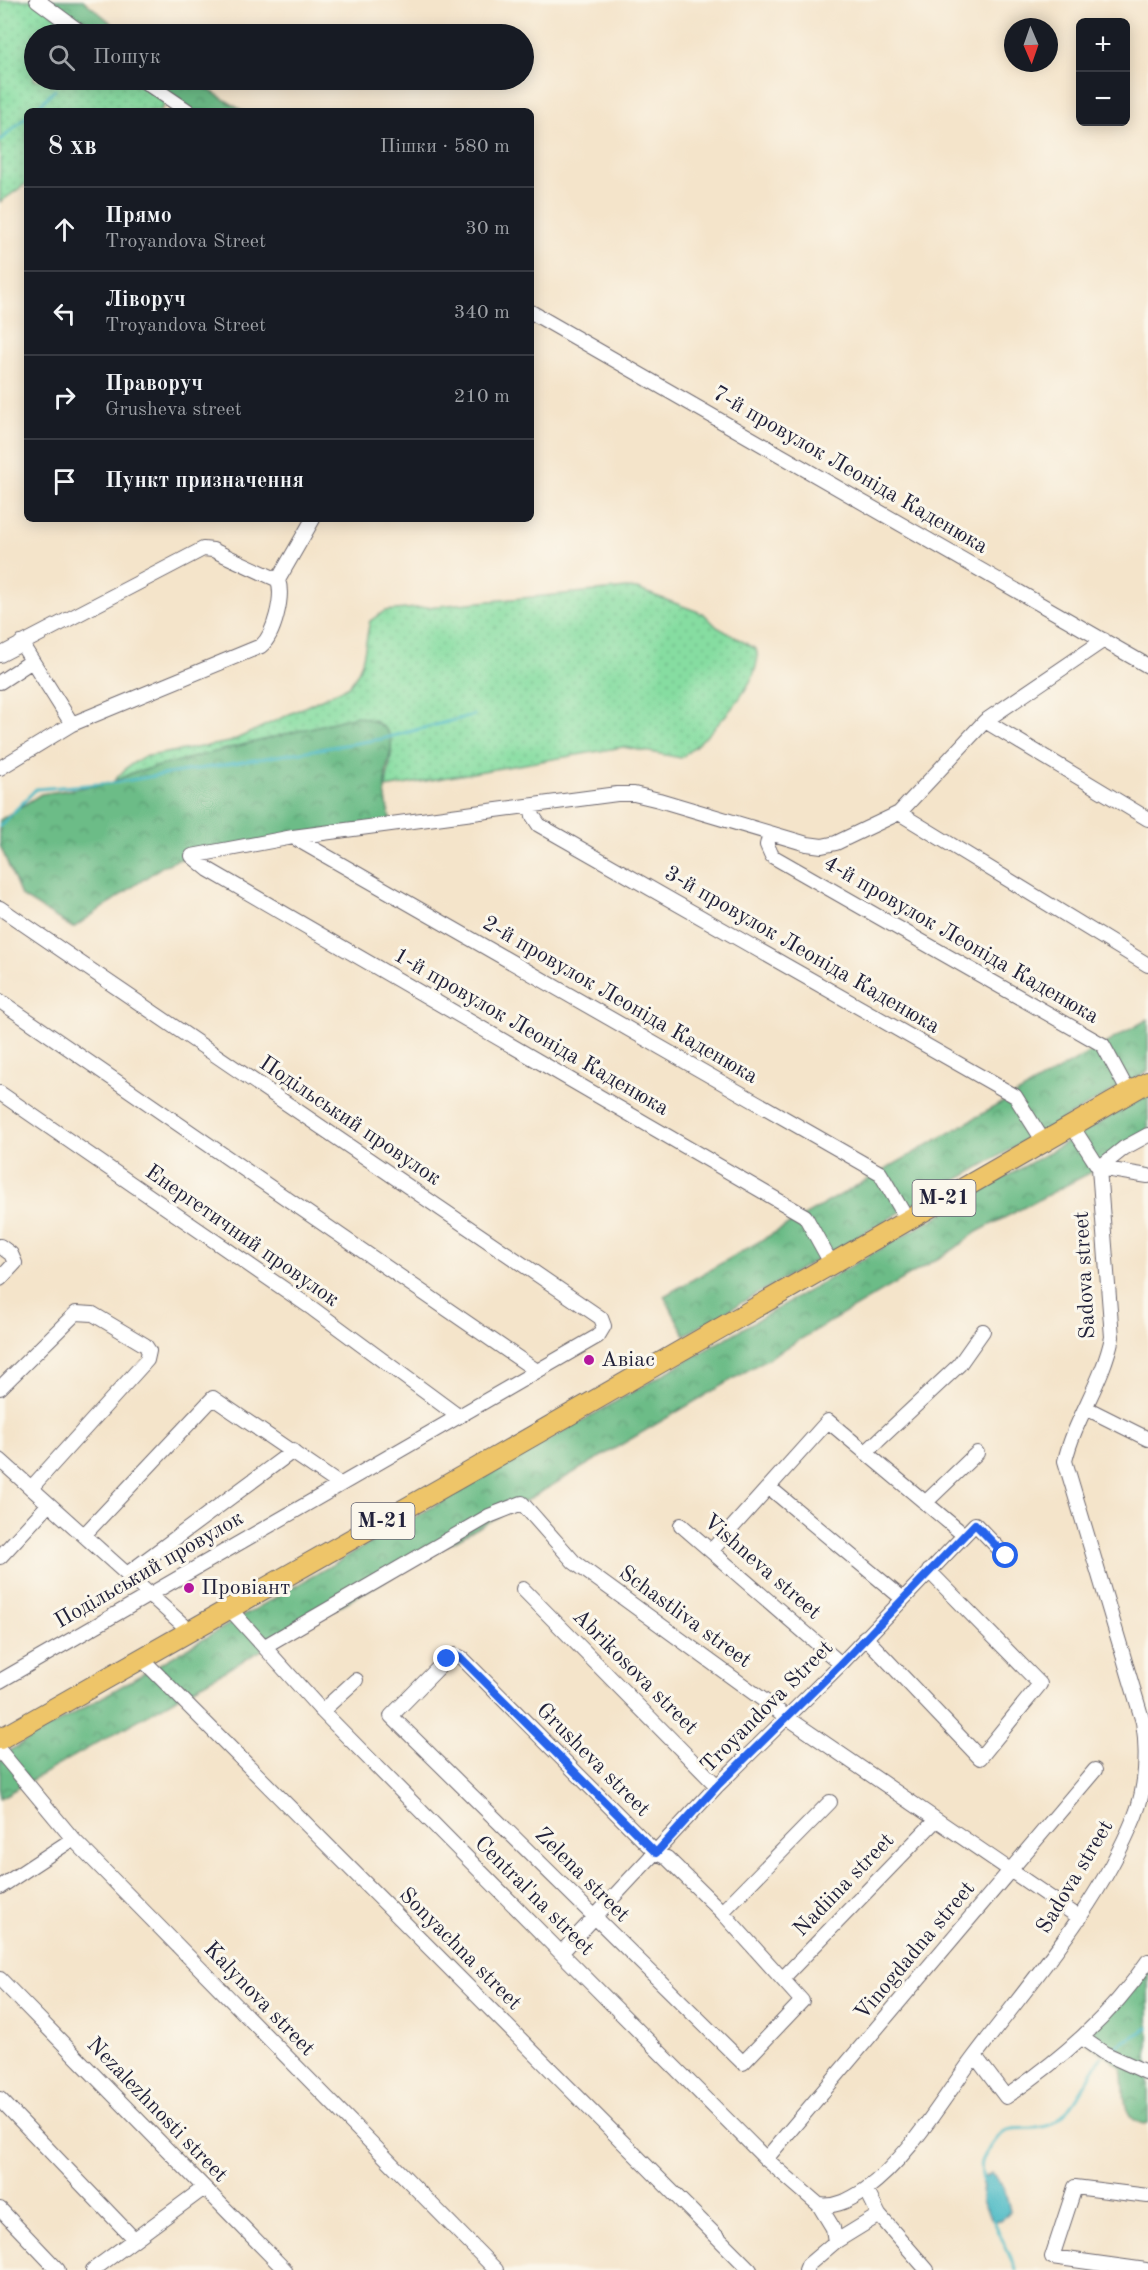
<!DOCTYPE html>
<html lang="uk">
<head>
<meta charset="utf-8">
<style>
	:root { --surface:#171b24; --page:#20242c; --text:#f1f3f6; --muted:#9ea1a6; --line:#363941 }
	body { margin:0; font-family:"Old Standard TT",serif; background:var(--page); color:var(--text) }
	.controls { position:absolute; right:18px; top:18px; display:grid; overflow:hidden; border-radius:9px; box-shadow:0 3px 15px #0003 }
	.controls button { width:54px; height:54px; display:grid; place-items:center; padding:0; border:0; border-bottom:2px solid var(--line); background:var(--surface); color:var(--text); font:30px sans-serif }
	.compass { position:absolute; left:1004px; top:18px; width:54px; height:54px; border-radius:50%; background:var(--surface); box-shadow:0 3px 15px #0003; rotate:178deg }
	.stop { position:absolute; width:18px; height:18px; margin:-14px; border:4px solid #2563eb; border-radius:50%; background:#fff }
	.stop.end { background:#2563eb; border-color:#fff; box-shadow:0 2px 6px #0008 }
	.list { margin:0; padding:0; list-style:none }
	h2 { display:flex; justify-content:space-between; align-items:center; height:78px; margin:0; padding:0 24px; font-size:26px }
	h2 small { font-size:20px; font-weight:400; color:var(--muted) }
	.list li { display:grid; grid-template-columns:39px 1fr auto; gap:18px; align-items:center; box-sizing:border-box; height:84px; padding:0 24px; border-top:2px solid var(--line) }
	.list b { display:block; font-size:22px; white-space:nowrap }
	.list p { margin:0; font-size:20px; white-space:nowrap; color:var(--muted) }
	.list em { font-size:20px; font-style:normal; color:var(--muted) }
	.icon { flex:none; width:33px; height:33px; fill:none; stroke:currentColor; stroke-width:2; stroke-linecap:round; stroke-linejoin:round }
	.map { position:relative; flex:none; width:1148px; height:2270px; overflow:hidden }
	.search { position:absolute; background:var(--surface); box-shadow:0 3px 15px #0003; left:24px; top:24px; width:510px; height:66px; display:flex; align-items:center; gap:15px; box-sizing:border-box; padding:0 21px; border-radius:33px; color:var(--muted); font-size:22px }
	.panel { position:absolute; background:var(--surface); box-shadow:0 3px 15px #0003; left:24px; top:108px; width:510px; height:414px; border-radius:9px }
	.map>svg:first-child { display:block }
	.grass { fill:url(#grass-dots); stroke:#54806e; stroke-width:1.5 }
	.forest { fill:url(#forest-crowns); stroke:#476f61; stroke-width:1.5 }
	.water { fill:#4cbac5; stroke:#376e80; stroke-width:1.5 }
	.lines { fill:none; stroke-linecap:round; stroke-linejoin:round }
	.stream { stroke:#4cbac5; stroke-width:3 }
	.minor-casing { stroke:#6c666d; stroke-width:16 }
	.highway-casing { stroke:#6c666d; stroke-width:22 }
	.minor { stroke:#fff; stroke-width:14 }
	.highway { stroke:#eec569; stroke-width:20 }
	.route { stroke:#2563eb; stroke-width:8 }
	.poi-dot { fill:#b5179e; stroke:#fbf7ec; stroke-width:2 }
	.labels { text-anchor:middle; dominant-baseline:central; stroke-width:6; stroke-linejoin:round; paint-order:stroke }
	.shield { fill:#fbf7ec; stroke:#636270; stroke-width:1.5 }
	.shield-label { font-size:21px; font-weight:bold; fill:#22223b }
	.street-label { font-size:22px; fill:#22223b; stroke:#fbf7ec }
	.poi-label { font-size:22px; fill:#22223b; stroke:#fbf7ec; text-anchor:start }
</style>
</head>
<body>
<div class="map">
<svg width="1148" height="2270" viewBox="0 0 1148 2270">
	<defs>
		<pattern id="grass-dots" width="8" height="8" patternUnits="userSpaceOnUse" patternTransform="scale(1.5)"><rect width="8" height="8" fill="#86dda1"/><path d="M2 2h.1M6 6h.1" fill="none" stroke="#73bd8c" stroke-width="1.8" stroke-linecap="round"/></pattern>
		<pattern id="forest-crowns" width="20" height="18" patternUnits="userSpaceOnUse" patternTransform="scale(1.5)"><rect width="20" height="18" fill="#6cbc87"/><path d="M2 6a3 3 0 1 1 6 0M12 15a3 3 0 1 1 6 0" fill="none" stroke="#589870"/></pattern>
	</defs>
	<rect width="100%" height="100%" fill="#fbf7ec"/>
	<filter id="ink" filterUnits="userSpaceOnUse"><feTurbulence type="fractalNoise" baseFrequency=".0167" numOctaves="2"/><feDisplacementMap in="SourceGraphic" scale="12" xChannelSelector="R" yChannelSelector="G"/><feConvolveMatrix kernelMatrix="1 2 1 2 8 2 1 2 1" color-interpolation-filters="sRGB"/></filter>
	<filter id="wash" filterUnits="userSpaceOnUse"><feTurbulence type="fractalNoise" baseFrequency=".008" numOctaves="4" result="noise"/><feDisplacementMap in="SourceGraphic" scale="24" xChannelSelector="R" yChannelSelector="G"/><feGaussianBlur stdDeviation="1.35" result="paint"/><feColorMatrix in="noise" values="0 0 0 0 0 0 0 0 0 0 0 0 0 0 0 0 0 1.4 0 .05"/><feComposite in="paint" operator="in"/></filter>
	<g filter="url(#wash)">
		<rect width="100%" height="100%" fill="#f4e4ca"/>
		<path class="grass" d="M0 0H37L83 34H34V80H142L168 99 160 111H27V183L0 202Z
			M627 588 637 589 704 614 717 627 756 649C767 681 705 739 681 758L623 747 385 788C391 761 399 739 374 720L132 773 112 783 127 767 143 757 230 742 347 687C366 669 364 645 370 621L385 611Z"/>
		<path class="forest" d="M37 0H83L125 34H83Z
			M142 80H193L243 111H188Z
			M357 716C413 730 383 754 385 790 386 801 389 812 391 823L177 860 163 866 73 928 21 896 0 845V820L41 794 112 783 132 773Z
			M1148 1019V1071L685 1335 664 1296Z
			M1148 1095V1135L1099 1168 977 1232 954 1249 522 1503 0 1798V1756Z
			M1148 1961V2123L1145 2124C1118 2120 1126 2087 1122 2068L1082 2038Z"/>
		<path class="water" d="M992 2173 1004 2188 1010 2211 1001 2221H993L982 2201 983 2178Z"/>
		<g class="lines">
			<path class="stream" d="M33 111 55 90
				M0 141 27 116
				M0 826 36 789 112 783 381 739 474 715
				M1108 2051 1148 2028
				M983 2181C980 2165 980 2161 990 2148 994 2143 997 2137 1002 2133 1012 2124 1040 2133 1055 2122 1075 2108 1088 2078 1101 2058
				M993 2219 1016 2270"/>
		</g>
	</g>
	<g filter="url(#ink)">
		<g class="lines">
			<defs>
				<path id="minor" d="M37 0 83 34
					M142 80 188 111
					M531 312 1148 666
					M278 580 313 519
					M21 643 72 724
					M0 655 203 549 213 550 278 580C284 597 274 635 261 646L72 724 0 768
					M0 682 32 661
					M985 721 1148 819
					M531 806 533 816 539 825 1015 1096 1044 1142
					M899 813 1148 965
					M770 833 767 845 772 856 1103 1045 1129 1093
					M293 837 880 1173 907 1219
					M192 856 293 837 617 794H634L659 800 807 844 822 846 836 843 899 813 985 721 1104 640
					M192 856 209 870 805 1216 831 1263
					M0 908 601 1318 604 1326 598 1336 0 1681
					M0 1001 537 1371
					M0 1093 313 1309 458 1416
					M1099 1168 1124 1148 1148 1135
					M1099 1168 1148 1176
					M0 1246 11 1254 15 1263 0 1279
					M0 1388 76 1313 93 1314 145 1345 149 1351 147 1360 31 1488
					M1086 1408 1148 1439
					M865 1453 959 1365 983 1331
					M0 1460 190 1631
					M770 1488 903 1599
					M925 1503 977 1453
					M681 1525 841 1664
					M84 1535 213 1398 339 1484
					M711 1551 828 1421 964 1535
					M0 1557 49 1504
					M127 1574 293 1451
					M523 1589 717 1786
					M229 1608 322 1711 561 1953 766 2159 819 2205 833 2228 835 2242 808 2265 806 2270
					M865 1637 980 1758 1040 1684 929 1571
					M265 1646 489 1516 522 1503 574 1562 788 1718 1080 1918
					M455 1655 462 1658 656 1853 667 1858 722 1912 802 2001 743 2063 391 1716 447 1659Z
					M141 1658 750 2270
					M322 1711 356 1680
					M0 1751 73 1839 496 2270
					M0 1887 73 1839
					M722 1912 830 1802
					M561 1953 717 1786 841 1664 975 1524 1006 1556
					M783 1978 935 1821
					M0 1979 285 2270
					M1082 2038 1104 2053 1148 2073
					M975 2056 1006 2097C1061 2059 1110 2017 1148 1961
					M0 2099 134 2239
					M766 2159 1095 1770
					M866 2189 879 2215 927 2270
					M819 2205C836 2208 851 2199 865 2190 910 2157 941 2101 974 2057 1032 1980 1098 1907 1135 1816 1146 1789 1148 1751 1143 1722L1065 1461C1075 1418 1103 1382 1112 1337L1099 1168 1072 1126
					M0 2209 58 2270
					M835 2242 879 2215
					M93 2270 204 2188
					M1146 2270 1052 2257 1075 2187 1148 2196"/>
				<path id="highway" d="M0 1739C384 1522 766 1303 1148 1082"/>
			</defs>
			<use href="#minor" class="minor-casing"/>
			<use href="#highway" class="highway-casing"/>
			<use href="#minor" class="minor"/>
			<use href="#highway" class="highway"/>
		</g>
	</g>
	<g class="lines" filter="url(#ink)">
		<path class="route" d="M447 1659 455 1655 462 1659 656 1853 717 1786 841 1664 975 1524 1006 1556"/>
	</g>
	<g class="poi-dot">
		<circle cx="589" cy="1360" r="6"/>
		<circle cx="189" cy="1588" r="6"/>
	</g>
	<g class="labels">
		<g class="shield">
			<rect x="912.5" y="1180" width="63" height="36" rx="4.5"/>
			<rect x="351.5" y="1503" width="63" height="36" rx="4.5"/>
		</g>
		<g class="shield-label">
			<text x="944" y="1198">М-21</text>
			<text x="383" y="1521">М-21</text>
		</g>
		<g class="street-label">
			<text transform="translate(850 470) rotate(30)">7-й провулок Леоніда Каденюка</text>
			<text transform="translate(961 940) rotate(30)">4-й провулок Леоніда Каденюка</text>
			<text transform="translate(802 950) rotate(30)">3-й провулок Леоніда Каденюка</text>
			<text transform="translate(620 1000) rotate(30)">2-й провулок Леоніда Каденюка</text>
			<text transform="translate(531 1032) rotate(30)">1-й провулок Леоніда Каденюка</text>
			<text transform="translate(350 1121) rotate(34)">Подільський провулок</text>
			<text transform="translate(242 1236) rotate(35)">Енергетичний провулок</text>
			<text transform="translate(1085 1275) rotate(-93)">Sadova street</text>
			<text transform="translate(762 1567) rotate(41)">Vishneva street</text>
			<text transform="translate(149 1570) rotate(-30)">Подільський провулок</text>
			<text transform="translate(685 1617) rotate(36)">Schastliva street</text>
			<text transform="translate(635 1672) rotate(45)">Abrikosova street</text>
			<text transform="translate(767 1707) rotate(-45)">Troyandova Street</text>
			<text transform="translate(593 1760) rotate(45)">Grusheva street</text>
			<text transform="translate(582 1875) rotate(45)">Zelena street</text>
			<text transform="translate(1075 1877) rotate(-59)">Sadova street</text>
			<text transform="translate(844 1885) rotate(-46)">Nadiina street</text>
			<text transform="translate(534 1896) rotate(45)">Central'na street</text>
			<text transform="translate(460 1949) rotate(45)">Sonyachna street</text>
			<text transform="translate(915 1951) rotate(-50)">Vinogdadna street</text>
			<text transform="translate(259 1999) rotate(46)">Kalynova street</text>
			<text transform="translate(157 2110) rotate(46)">Nezalezhnosti street</text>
		</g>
		<g class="poi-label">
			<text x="601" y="1360">Авіас</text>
			<text x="201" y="1588">Провіант</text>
		</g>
	</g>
</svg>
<div class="controls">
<button>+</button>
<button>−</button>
</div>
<svg class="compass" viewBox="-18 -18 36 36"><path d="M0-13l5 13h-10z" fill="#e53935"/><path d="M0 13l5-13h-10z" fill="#9ea1a6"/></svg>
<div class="stop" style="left:1006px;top:1556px"></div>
<div class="stop end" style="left:447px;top:1659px"></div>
<div class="search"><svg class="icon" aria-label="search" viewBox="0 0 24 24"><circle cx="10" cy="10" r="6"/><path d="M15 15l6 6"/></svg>Пошук</div>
<section class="panel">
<h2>8 хв<small>Пішки · 580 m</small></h2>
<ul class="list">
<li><svg class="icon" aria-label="ahead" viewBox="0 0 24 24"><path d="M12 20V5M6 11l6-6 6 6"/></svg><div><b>Прямо</b><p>Troyandova Street</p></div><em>30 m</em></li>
<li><svg class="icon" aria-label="left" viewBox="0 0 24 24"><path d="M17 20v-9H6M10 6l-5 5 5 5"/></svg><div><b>Ліворуч</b><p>Troyandova Street</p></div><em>340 m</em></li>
<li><svg class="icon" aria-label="right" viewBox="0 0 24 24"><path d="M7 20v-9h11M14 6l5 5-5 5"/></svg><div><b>Праворуч</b><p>Grusheva street</p></div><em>210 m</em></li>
<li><svg class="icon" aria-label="arrive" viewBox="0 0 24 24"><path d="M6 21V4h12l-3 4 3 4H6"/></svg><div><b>Пункт призначення</b></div></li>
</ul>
</section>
</div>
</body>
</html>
